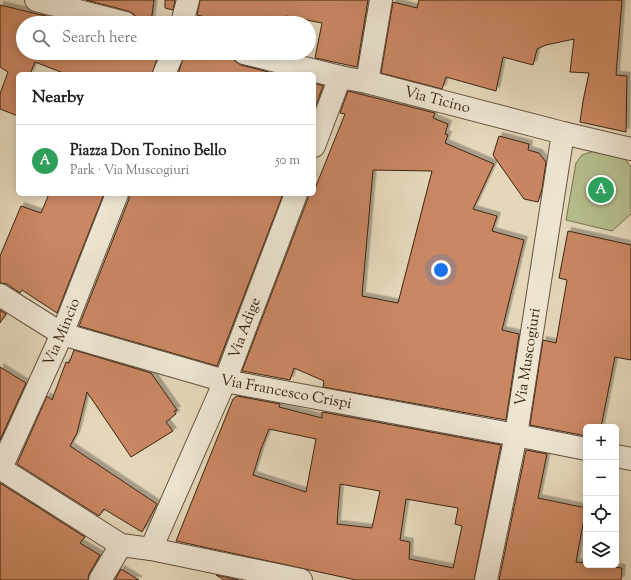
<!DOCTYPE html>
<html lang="en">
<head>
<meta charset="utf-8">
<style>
	:root { --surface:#fff; --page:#f6f6f6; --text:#202124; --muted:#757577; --line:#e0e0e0; --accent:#0b8043 }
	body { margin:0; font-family:"Sorts Mill Goudy",serif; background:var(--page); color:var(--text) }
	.controls { position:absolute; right:12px; bottom:12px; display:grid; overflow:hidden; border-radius:6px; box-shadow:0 2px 10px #0003 }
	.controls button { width:36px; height:36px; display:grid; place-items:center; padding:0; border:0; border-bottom:1px solid var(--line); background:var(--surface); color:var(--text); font:20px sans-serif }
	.you { position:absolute; left:441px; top:270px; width:14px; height:14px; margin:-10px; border:3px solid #fff; border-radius:50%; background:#1a73e8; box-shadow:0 0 0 6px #1a73e833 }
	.badge { display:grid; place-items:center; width:26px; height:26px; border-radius:50%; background:var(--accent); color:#fff; font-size:13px; font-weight:700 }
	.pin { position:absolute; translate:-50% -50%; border:2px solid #fff; box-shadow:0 1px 4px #0006 }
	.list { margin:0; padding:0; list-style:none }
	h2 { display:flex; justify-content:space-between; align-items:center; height:52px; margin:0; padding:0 16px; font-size:17px }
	h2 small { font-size:13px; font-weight:400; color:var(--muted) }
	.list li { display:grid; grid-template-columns:26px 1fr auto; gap:12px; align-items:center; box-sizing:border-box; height:72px; padding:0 16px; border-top:1px solid var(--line) }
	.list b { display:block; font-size:15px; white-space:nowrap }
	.list p { margin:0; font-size:13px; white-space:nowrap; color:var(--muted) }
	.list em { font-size:13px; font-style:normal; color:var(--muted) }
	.icon { flex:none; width:22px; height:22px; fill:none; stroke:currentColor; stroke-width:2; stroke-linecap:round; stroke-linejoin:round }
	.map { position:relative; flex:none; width:631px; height:580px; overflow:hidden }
	.search { position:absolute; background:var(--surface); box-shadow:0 2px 10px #0003; left:16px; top:16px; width:300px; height:44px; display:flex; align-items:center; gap:10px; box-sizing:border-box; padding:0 14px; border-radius:22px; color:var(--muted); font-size:15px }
	.panel { position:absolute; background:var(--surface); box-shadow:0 2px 10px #0003; left:16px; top:72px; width:300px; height:124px; border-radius:6px }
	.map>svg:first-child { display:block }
	.green { fill:#b6be8e; stroke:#787150 }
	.building { fill:#c98763; stroke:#3b2411; fill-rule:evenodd; filter:url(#shadow) }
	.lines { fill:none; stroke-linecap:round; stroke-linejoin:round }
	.minor-casing { stroke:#65513b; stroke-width:24 }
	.minor { stroke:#ede5d2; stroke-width:22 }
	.labels { text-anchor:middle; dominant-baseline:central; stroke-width:3; stroke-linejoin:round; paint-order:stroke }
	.street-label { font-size:15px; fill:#3b2411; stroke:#ede5d2 }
</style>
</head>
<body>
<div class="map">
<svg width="631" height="580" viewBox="0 0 631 580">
	<defs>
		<filter id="shadow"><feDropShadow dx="3.5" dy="-3.5" stdDeviation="0" flood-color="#0004"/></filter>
	</defs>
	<rect width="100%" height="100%" fill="#e4d7ba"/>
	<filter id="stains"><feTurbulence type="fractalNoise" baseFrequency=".005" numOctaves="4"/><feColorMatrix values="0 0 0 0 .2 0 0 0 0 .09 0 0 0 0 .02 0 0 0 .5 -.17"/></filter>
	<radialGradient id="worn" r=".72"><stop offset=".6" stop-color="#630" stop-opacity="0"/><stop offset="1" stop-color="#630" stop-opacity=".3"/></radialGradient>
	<path class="green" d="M594 151 624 158 631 167V214L612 231 566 220 576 163 582 155Z"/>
	<path class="building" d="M86 0H154L151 23H137V19L134 14 128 11Z
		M165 0H175L173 10 165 8Z
		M200 0H368L357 67 315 58 322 23 286 16 285 23H216L204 20 205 17 197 15Z
		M419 0H622L616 75 627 76 626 132 580 122 583 101 589 73 570 72 574 39 546 45 537 49 533 65 503 57 496 91 446 77 442 89 381 73 393 2 417 8Z
		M0 5 75 23H23V53H159L152 74H66L35 62 30 74H18V116L0 109V94L8 72 0 67Z
		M185 53H213L232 57 236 62 241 65 272 73V74H178Z
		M314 83 323 86 315 108 314 107Z
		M348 91 435 113 433 118 448 124 445 134 448 135 445 143 494 164 473 209 497 216 492 231 524 240 502 330 519 334 506 420 323 387 324 381 294 368 290 380 242 371 308 198V194H314V191L345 114 340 113ZM373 170 432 171 398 303 362 296Z
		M499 136 529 144 528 150 539 153 546 162 542 189 538 202 524 199 493 155Z
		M49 194H104L57 313 22 290 20 293 7 284 0 283V256L21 206 41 213Z
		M129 194H283L217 366 79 326 129 199Z
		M568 231 631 245V360L615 357 601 427H586V436L530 425 543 340 556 343 567 280 559 278Z
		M0 310 6 314 0 323Z
		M74 350 151 373 177 410 174 411 176 414 166 422 173 431 131 457 87 392 77 433 70 446 157 504 142 532 104 509 99 516 17 464 47 396 52 400 66 362 69 363Z
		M0 367 26 383 0 440Z
		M237 396 280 404 279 407 322 418V412L501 445 474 580H356L176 541 233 399ZM269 429 316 439 306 492 253 475 261 449ZM340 484 380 491 372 528 337 524ZM406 499 458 508 455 524 462 526 453 568 409 559 410 542 400 540Z
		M526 450 547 454 538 498 586 508 576 562 586 563V565H597L622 568 621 580H499Z
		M0 483 85 537 80 543 100 555 89 574 88 580H0Z
		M121 569 139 580H115Z
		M216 575 239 580H224Z"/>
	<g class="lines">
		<defs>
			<g id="minor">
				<path d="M36 0 125 23"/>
				<path d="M182 23 188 0"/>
				<path id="s1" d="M244 53 340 77 367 82 563 133 631 149"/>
				<path d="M164 74 173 53"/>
				<path d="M367 82 381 0"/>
				<path d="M314 146 340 77"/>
				<path id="s2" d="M0 295 62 334 225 381 516 435 586 449"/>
				<path d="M616 456 631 459"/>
				<path d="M0 468 121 545 151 549 301 580"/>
				<path id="s3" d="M1 468 62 334 117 194"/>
				<path id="s4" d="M151 549 225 381 296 194"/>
				<path d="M100 580 121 545"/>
				<path id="s5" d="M486 580 516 435 563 133"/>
			</g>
		</defs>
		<use href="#minor" class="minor-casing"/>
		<use href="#minor" class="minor"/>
	</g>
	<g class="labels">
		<g class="street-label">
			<text stroke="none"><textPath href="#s1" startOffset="199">Via Ticino</textPath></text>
			<text stroke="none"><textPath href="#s4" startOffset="240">Via Adige</textPath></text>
			<text stroke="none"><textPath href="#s3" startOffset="149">Via Mincio</textPath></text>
			<text stroke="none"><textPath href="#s5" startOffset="227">Via Muscogiuri</textPath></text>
			<text stroke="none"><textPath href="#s2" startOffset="305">Via Francesco Crispi</textPath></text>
		</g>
	</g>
	<rect width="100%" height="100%" filter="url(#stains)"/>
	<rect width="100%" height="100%" fill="url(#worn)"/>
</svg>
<div class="controls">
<button>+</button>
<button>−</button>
<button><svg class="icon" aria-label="locate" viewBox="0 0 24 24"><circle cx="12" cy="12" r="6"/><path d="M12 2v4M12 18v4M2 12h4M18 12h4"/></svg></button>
<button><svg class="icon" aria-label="layers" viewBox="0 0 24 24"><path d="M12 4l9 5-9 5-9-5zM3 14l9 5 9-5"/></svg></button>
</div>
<div class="you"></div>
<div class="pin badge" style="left:601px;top:190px;background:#2e9e5b">A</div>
<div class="search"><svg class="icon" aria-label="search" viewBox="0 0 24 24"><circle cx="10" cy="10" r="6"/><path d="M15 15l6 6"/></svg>Search here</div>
<section class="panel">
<h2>Nearby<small></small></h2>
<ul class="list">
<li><span class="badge" style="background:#2e9e5b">A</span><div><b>Piazza Don Tonino Bello</b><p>Park · Via Muscogiuri</p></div><em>50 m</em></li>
</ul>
</section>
</div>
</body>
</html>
